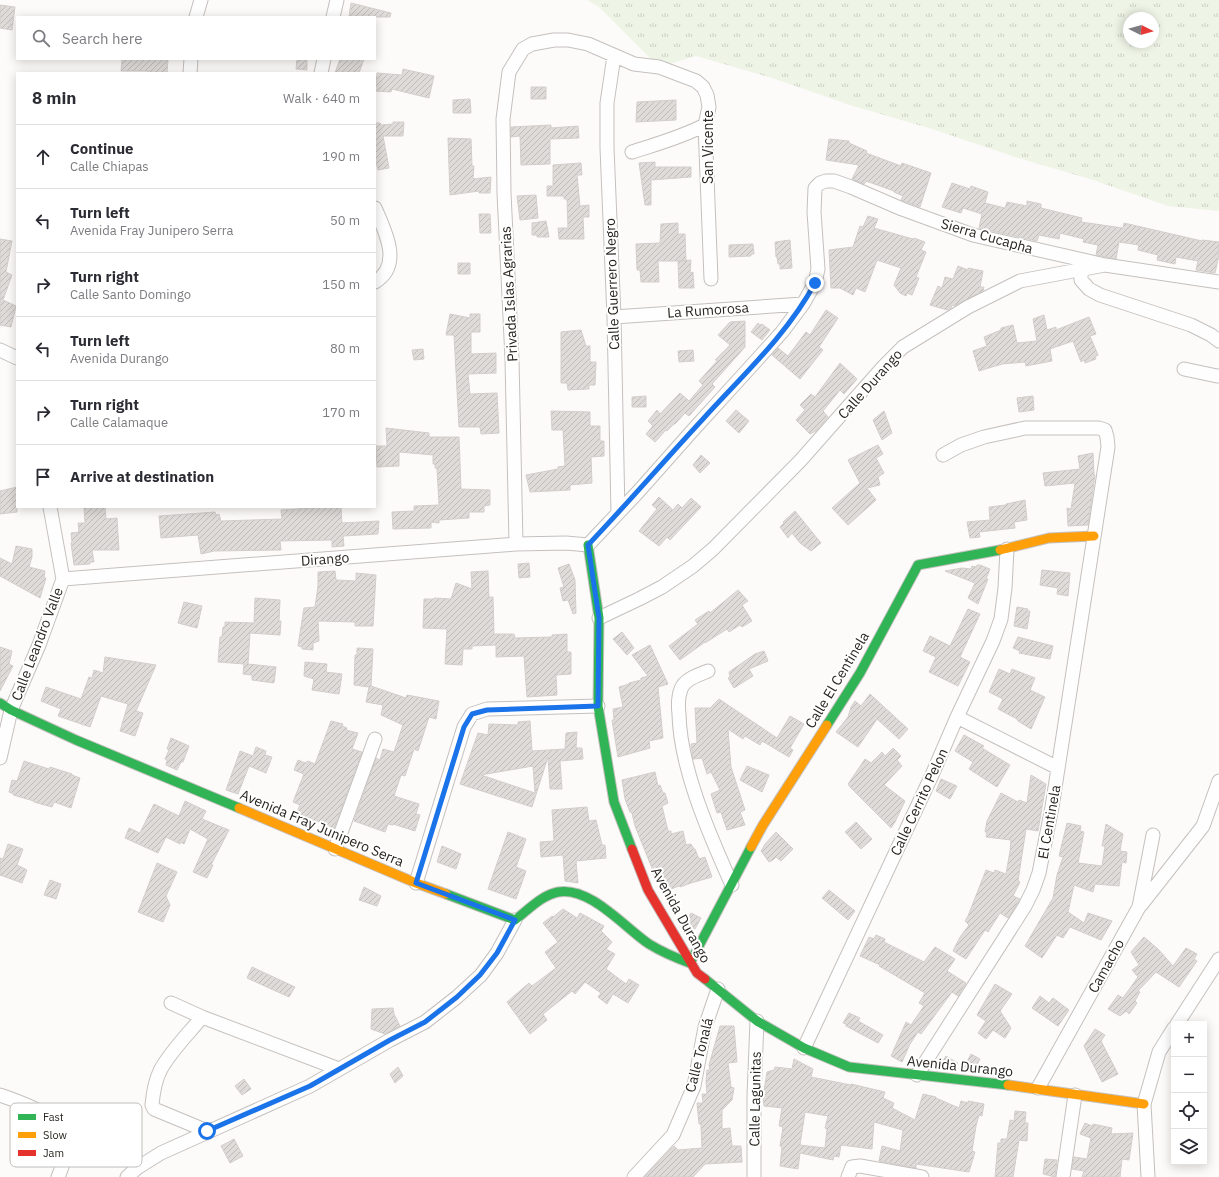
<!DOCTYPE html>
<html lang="en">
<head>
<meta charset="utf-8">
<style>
	:root { --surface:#fff; --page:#f2f2f3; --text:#2b2b33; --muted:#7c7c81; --line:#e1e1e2 }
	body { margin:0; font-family:"IBM Plex Sans",sans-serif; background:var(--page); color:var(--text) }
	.controls { position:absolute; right:12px; bottom:12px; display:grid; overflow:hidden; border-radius:0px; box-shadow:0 2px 10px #0003 }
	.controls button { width:36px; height:36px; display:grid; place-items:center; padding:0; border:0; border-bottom:1px solid var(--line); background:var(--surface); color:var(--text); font:20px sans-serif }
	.compass { position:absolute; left:1123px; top:12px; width:36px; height:36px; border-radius:50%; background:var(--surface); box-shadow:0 2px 10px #0003; rotate:95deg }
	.stop { position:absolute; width:12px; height:12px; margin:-9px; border:3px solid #1a73e8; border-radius:50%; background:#fff }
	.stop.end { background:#1a73e8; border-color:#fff; box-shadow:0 1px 4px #0008 }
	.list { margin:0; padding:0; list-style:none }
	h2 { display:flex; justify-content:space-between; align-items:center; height:52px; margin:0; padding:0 16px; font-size:17px }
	h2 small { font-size:13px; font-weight:400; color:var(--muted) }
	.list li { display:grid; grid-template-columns:26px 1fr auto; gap:12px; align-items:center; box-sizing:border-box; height:64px; padding:0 16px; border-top:1px solid var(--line) }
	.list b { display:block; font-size:15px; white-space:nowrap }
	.list p { margin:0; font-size:13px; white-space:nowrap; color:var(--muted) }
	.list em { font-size:13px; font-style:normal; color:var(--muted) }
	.icon { flex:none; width:22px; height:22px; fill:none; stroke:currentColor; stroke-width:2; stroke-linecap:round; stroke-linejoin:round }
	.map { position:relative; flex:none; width:1219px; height:1177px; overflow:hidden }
	.search { position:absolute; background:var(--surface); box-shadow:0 2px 10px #0003; left:16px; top:16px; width:360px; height:44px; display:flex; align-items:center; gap:10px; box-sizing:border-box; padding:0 14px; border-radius:0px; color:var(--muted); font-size:15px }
	.panel { position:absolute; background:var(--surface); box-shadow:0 2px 10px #0003; left:16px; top:72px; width:360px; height:436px; border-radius:0px }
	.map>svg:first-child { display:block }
	.grass { fill:url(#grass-tufts); fill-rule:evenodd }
	.building { fill:url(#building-hatch); stroke:#d2cecb; fill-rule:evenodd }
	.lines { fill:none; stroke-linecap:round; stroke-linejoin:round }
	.street-casing { stroke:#c4c0be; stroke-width:15 }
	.fast-casing { stroke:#c4c0be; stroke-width:11 }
	.slow-casing { stroke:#c4c0be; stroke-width:11 }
	.jam-casing { stroke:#c4c0be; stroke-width:11 }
	.street { stroke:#fffefe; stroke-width:13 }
	.fast { stroke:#30b455; stroke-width:9 }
	.slow { stroke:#ff9f0a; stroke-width:9 }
	.jam { stroke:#e5322d; stroke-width:9 }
	.route { stroke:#1a73e8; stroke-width:5 }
	.labels { text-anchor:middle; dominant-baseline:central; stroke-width:4; stroke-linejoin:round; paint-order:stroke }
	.street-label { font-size:14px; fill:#292520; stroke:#fff }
	.key { fill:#fff; stroke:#bfbebc; stroke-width:1 }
	.key-label { font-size:11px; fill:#292520 }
</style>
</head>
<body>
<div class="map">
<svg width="1219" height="1177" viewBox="0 0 1219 1177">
	<defs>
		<pattern id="grass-tufts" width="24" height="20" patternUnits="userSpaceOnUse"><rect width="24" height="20" fill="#eef4e6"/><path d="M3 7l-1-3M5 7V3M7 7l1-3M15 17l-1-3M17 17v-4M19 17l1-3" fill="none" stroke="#ccd1c5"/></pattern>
		<pattern id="building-hatch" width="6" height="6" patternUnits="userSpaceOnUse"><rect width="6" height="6" fill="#dedbd8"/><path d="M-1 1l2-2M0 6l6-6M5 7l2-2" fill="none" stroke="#bebcb9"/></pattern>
	</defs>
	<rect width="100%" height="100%" fill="#fdfbfa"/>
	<path class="grass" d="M587 0H1219V211L1168 206 1093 180 1015 157 932 129 853 106 775 79 696 56 659 67 599 7ZM1129 18H1153V42H1129Z"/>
	<path class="building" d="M351 3 391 13 390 17H349Z
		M0 5 15 7 12 30 0 28Z
		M122 59H168L167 73H147L148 71H121Z
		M297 59H307V70L296 69Z
		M340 59H364L359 73H335Z
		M403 69 434 76 429 98 392 89 391 92 375 91 377 73 402 75Z
		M531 87H546V99H531Z
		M470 99 471 113H453V100Z
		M676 100V120L636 122 637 102Z
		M393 122H404L403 136H383L389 168 378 170 376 162H375V123H380L381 125 393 124Z
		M551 125V128L578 126 579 138 550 139V164L521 165 520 136 511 137V127Z
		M448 138 471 139 472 166H474L473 179 491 177 490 193H479V191L450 195Z
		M829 139 849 141V143L867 151 866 153 901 166 902 163 931 173 920 207 901 200 903 196 894 192V191L866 181 864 184 852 179 859 165 826 160Z
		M655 162V167H691V177L651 180V205H645L639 163Z
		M581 163 582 175H577L580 206 589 205V217H583L584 239H559L558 228H568L567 199H564V196H547V186H553V165Z
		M952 183 970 189 971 186 988 192 985 203 1005 208 1007 202 1027 206V201L1041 204V208L1082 218 1081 222 1123 228 1124 223 1202 241V240L1219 242V255L1215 273 1196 270 1198 261 1176 257 1175 264 1157 260 1158 255 1138 250 1139 245 1119 242 1116 259 1096 255 1098 245 1083 242 1084 239 1060 233 1059 239 1039 235 1037 241 979 228 982 214 963 208 961 213 942 207Z
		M536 195 538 218 520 220 517 196Z
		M479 214H490L491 233H480Z
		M868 216 878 219 874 228 913 239 914 238 925 242 921 250 926 252 916 277 919 278 912 295 907 293 906 296 900 293 894 285 901 268 877 260 865 292 856 288 853 295 840 288H831L829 250 853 247 860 226 863 227Z
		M546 221 549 237H537V235H532V223Z
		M678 223V234H685L686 261H658L659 282H641L640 270H637L636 244 660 243 661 224Z
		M0 239 12 241 6 272 12 275 3 300 16 306 11 327 0 325Z
		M790 240 792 268 780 269V264H778L777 257H776L775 242Z
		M753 244 754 254H751V256L729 257V245Z
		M691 260 690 273 693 272 694 288H679L678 261Z
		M458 263H470V274H458Z
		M958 266 968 270V268L983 271 980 287H984L983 291 954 306 952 305 951 308 947 310 930 305 938 286 942 288 945 277 953 279Z
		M826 310 838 318 819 347 823 350 800 379 772 355 778 348 788 356 806 332 810 335Z
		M450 314 470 318V314H480V332H471V354L496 353V373L468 374 470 394 497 393 499 433 481 434 480 427H459L454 335H446Z
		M1044 315 1047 330 1056 327V330L1089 317 1096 334 1090 336 1098 355 1095 357 1096 359 1085 363 1084 360 1081 362 1073 341 1050 349 1052 361 1026 366 1025 362 1002 364 979 371 973 351 987 346 984 337 1001 330V328L1013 325 1017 343 1037 341 1033 319Z
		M745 321V347L712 384 715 387 689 416 685 413 675 424H674L667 431 666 430 655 442 646 434 653 426 648 421 657 410 660 414 680 393 689 401 703 385 699 381 718 360H715L730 345 718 335 730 322Z
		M758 323 760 325 762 324 770 330 762 340 751 332Z
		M581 330 586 346H590V362H596L595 385H589V389L568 390 567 383H561V332Z
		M423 349 424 359 414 360 412 350Z
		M693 350 694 361 679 362 678 351Z
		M840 363 857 379 844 394 840 390 823 411 828 417 816 431 810 434 796 420 805 410 800 405 811 394 815 397Z
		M646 396V407H632V397Z
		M1033 396 1034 410 1019 412 1017 398Z
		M736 410 749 421 739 433 726 421Z
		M551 411 590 412V426H600V441H604V456L591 457 592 483 570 485V490L530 492 526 475 558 469V467L565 466 563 430H552Z
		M884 411 892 433 882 440 873 420Z
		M386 428 429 433V437H459L461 489 490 490V505L484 506V512H469V518L439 520V523L431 522V528L393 529 392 512 414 511V506L439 505 437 468H435V464H433V455L399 452V466L377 467 376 446H387Z
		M878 445 883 454 876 458 884 473 878 477 880 485 867 488 876 500 848 525 832 508 860 483 848 460Z
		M1093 453 1094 475H1095L1088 525 1068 526 1067 508 1071 509 1075 483 1045 486 1043 473 1080 469 1078 456Z
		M701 455 710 463 700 473 693 465Z
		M17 487V512L0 514V491Z
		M659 497 673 510 678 504 682 508 691 498 701 507 670 540 667 537 659 546 639 531 657 509 652 505Z
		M1025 500 1027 520 1014 522 1015 528 979 532 980 537 970 538 967 522 990 520 989 507 1006 505V504Z
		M84 507H105L106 519 117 518 119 550H92L94 562H90V564L74 565 71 543 72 542 71 533 79 532 78 523H85Z
		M313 507H341L342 523 379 521 378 534 343 536 344 546 332 547V540L280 541 281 550 214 551 201 554 198 535 161 538 159 516 215 512 216 515 219 514 221 521 282 519 281 510 313 508Z
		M795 511 821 543 811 551 800 543 792 533 788 538 780 527 784 523 783 522Z
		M16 546 32 549V557L29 567 45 571 44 578H46L40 598 0 576V558L12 564Z
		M529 563 530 577 519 578 518 564Z
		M569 564 575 580 576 613 573 614 568 600 563 601 560 588 564 587 558 568Z
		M977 565H980L990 569 986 579H988L978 604 968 598 975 583 945 571 962 568 971 569 972 566 976 567Z
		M1042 570 1070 573 1068 596 1057 594 1058 588 1040 585Z
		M335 571 336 580 356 581V573L376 575 373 626H355V622L318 621 319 641 313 643V650L302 649V647L298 646 304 608 315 607 318 586V572Z
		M488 571 489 597H493L494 634H514L515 638 552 637V635L567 634V652H571V674L556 675 557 695 527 697 524 656 496 657V645L472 646V649H463L462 665 445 664 447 629 423 628 424 599H434V598L451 599 456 583 472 589 471 572Z
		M738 590 748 601 742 605 752 621 742 627 740 625 729 632 727 629 705 643V642L680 660 669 646 698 624 695 620 709 611 710 613Z
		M255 598 280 600 279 621H281L280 635 250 633 248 664 276 667 274 683 252 680V675L243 674 244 664 218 662 220 637H222L223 627H225V622L254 623Z
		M184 602 202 606 197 628 178 623Z
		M1017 607 1028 609 1027 611H1030L1027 629 1014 626Z
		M968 609 980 614 960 657 970 662 958 686 929 672 936 657 923 651 930 636 950 646Z
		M622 632 634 648 627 655 613 639Z
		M1018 637 1053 646 1050 659 1019 653 1020 651 1013 648Z
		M650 645 668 684 658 687 663 738 649 741 650 748 618 757 612 720H614L613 709 623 707 619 687 629 684V683L641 680V678L648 676 632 655Z
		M0 647 12 651 9 664 13 666 0 691Z
		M357 648 373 649 371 686 406 698 407 695 439 701 436 719 429 717 418 751 414 749 405 776 401 775 394 796 419 804 416 814 420 815 415 831 393 824V825L388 824 385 832 354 821 376 758 380 760 383 749 394 752 403 725 381 715 383 705 366 702 369 687 354 685 355 655H357Z
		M764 651 768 661 749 669 753 676 734 688 728 678 730 677 729 672 755 654Z
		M105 657 156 665 136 711 143 713 135 736 120 731 128 704 101 696 90 727 58 716 61 709 41 701 46 687 81 699 89 677 92 678 94 670 103 673Z
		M305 662 327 664 326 672 342 674 339 694 312 690 314 679 304 676Z
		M999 669 1010 674 1012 669 1035 678 1030 690 1045 697 1031 729 1018 721 1017 719 998 709 1003 699 989 692Z
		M870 694 908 729 899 739 877 719 858 747 836 732 848 717 851 707 855 701 861 706Z
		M719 699 777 738 790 716 804 724 790 748 793 750 789 757 762 741 760 745 745 736 743 739 728 729 731 767 745 810 740 812 745 825 727 830 721 812 717 813 711 794 720 790 711 772 707 774 702 758 693 759 691 744 697 743 695 708H710Z
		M331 721 343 724 342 726 347 728 346 730 358 733 352 749 362 752 332 834 322 830 325 824 296 814 300 805 293 802 304 774 294 770 298 760 305 763 308 761 315 764Z
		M530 721 532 751 565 749 566 733 577 732 576 748H582L583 759 560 761 562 789H550L548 757 532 807 460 784 478 733 488 735 489 724 518 725V722ZM533 766 535 793 481 775Z
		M964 735 984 746 982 748 1010 765 997 787 969 769 973 762 955 751Z
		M171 738 189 746 183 762H181L177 770 166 765 167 760 165 759 169 750 167 749Z
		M256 747 266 751 265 755 272 757 266 773 249 766 238 794 226 790 240 751 253 756Z
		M893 748 901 756 897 760 902 766 884 785 905 801 895 822 891 828 850 787 848 784 865 759 871 763 882 752 885 756Z
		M24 761 49 769 50 767 72 774V775L80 778 71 808 54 802 52 807 34 802V801L13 795 14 794 9 792 12 780 17 781Z
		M747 766 769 775 762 792 740 780Z
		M655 772 658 786 660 785 663 793H665L668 803 662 806 668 831H671V834L683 831 686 845 691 844 694 849H695L699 859 705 857 712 877 691 883 680 887 679 886 671 889 669 884 660 888 635 826 632 813 630 812 625 799 622 780Z
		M1031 775 1046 784 1038 831 1026 829 1018 881 1020 882 1013 896 1020 899 1008 918 1000 913 988 932 985 930 966 959 953 951 960 937 969 925 965 921 968 916 986 870 994 873 995 870 1006 874 1010 851 1011 840 986 837 987 832H985L987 821 1001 793 1018 802 1019 800 1027 803Z
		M941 779 957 786 950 799 936 791Z
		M185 801 206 811 202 819 229 830 211 865H213L207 878 193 872 208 839 190 829 184 844 181 842 180 844 166 837 158 853 125 838 129 828 140 833 154 804 179 816Z
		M587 807 589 821 596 820 602 845H605L606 858 576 861 578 883 565 881 563 855 541 857 540 842 554 841 552 810Z
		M856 822 872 839 861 849 845 832Z
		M1067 823 1081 826 1080 831 1084 832 1078 863 1102 866 1105 846H1102L1106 824 1123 834 1120 851 1127 852 1126 863 1122 862 1119 886 1095 884 1093 892 1074 885 1068 912 1084 923 1088 913 1112 921 1101 940 1070 927 1063 938 1057 935 1042 958 1025 946 1053 898 1057 875 1063 857 1059 856Z
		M508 832 526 839 516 867 526 871 516 899 488 889Z
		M776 832 793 849 781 861 776 857 773 860 769 862 761 851 765 844Z
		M8 844 23 849 17 865 27 870 22 883 0 875V858L3 859Z
		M442 846 461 854 456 869 437 862Z
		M157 863 177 872 166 896 170 905 163 922 138 912Z
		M50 880 61 884 56 899 44 895Z
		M364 887 381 896 377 906 359 900Z
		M829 890 855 911 848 920 822 898Z
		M563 909 577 918 580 913 604 926 601 931 612 942 606 949 615 954 606 969 626 984 629 979 639 985 628 1003 613 994 607 1004 598 997 601 993 585 982 575 994 572 991 543 1014 547 1020 530 1034 507 1002 529 983 532 986 556 968 545 952 558 942 543 923 552 916 553 917Z
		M691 913 701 918 695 929 685 924Z
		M876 935 885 939 884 942 924 962 935 947 955 959 947 971 966 983 958 996 952 992 921 1034 918 1032 910 1044 902 1062 891 1056 906 1022 911 1025 924 1006 919 1003 925 993 879 966 880 965 860 956 869 937 874 939Z
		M1144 937 1158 949 1173 966 1186 948 1197 954 1194 959 1197 961 1179 987 1156 972 1138 991 1140 992 1135 1001 1137 1003 1129 1014 1126 1011 1120 1016 1108 1009 1118 995 1123 998 1138 977 1132 970 1139 965 1131 952Z
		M252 967 295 987 289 997 247 978Z
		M995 984 1012 994 1000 1011 1011 1028 1005 1038 993 1030 986 1039 978 1033 986 1021 977 1015Z
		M1040 996 1049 1003 1053 998 1069 1010 1058 1026 1032 1008Z
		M393 1008 394 1014 400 1026 385 1034 371 1029 372 1009Z
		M849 1013 860 1018 858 1021 883 1035 878 1043 846 1026V1024L843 1023Z
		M720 1026H734L737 1062 728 1063 731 1087 734 1088 732 1100 722 1110V1129L730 1128 732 1146H741L742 1162 705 1164 693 1177H645L674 1146 678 1150 702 1148 701 1127V1124H699L697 1103H703L702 1094H707L706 1081 707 1070H710L709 1065Z
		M1095 1029 1105 1035 1101 1041 1118 1074 1102 1082 1084 1046Z
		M971 1054 980 1059 974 1070 963 1069Z
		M946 1056 958 1063 955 1068 940 1066Z
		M794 1059 813 1069 811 1077 851 1085V1084L885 1092 883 1098 894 1103 892 1108 915 1120 923 1094 936 1097V1098L959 1108 961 1101 968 1103V1101L984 1104 982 1116 979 1115 976 1126 972 1151 975 1152 969 1172 916 1164V1168L879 1161 882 1146 900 1151 903 1130 874 1122 872 1149 841 1145 839 1157 834 1156 833 1160 800 1153 798 1169 780 1166 782 1147 780 1146 783 1127 779 1126 782 1108 764 1106 763 1097 767 1072 774 1070 775 1067 792 1069ZM805 1112 828 1116 825 1128 827 1129 825 1148 800 1145Z
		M398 1067 403 1076 395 1083 390 1074Z
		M244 1079 251 1089 242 1095 235 1086Z
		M1015 1111 1026 1112 1025 1123H1028L1027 1141 1019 1140 1013 1177H995L998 1143H1001V1139H1007L1010 1120 1014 1121Z
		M1085 1123 1092 1126 1093 1124 1112 1128 1111 1134 1133 1133 1129 1160 1122 1159 1120 1177H1082L1084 1171 1072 1169 1074 1157 1087 1159 1091 1138 1080 1134Z
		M234 1139 243 1156 230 1163 221 1146Z
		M1045 1159 1057 1160 1055 1177 1043 1174Z"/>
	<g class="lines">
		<defs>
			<path id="street" d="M196 17 201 0
				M333 17 337 0
				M614 56 607 103V148L614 317 618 513
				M190 73 191 59
				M321 73 324 59
				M632 152C657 144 682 137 705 125
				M375 208C385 231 403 265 375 282
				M1085 268 1081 274V280L1089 289 1100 295 1191 325 1211 335 1219 341
				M614 317 803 304
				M0 350 17 358
				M1184 369 1217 376H1219
				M516 544 512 359 504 193 503 119 509 72 523 49 532 44 554 40H568L588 44 634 64 659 67 696 81 703 87 707 95 709 107 705 125 711 279
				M63 579 516 544 566 543 588 545 638 492 693 430 754 363 782 332 803 304 815 283 818 269 814 212 815 188 820 183 826 181H834L851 187 902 209 973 235 1105 265
				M599 618 639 599 662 587 693 566 713 549 800 461 884 366 903 347 968 307 1020 281 1105 265 1219 282
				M708 671C698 675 685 679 681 689 678 697 678 706 679 714 680 768 710 836 732 885
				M957 717 1058 768
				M0 758 11 710 39 645 63 579 50 507
				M335 849 375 739
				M416 883 464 727 472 714 487 709 598 706
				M1141 905 1203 826 1219 781
				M171 1003 202 1017 339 1069
				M202 1017C190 1032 168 1054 160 1071 155 1081 153 1094 152 1105L154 1109 207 1131
				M1177 1024 1219 959
				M804 1048 932 775 957 717 993 641 1001 619 1005 588 1007 549
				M917 1075 1025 906 1033 890 1039 873 1052 807 1108 447 1107 437 1105 430 1099 428H1025L984 437 961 445 943 455
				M1038 1088 1139 907 1153 835
				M0 1095C22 1103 56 1113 65 1138 69 1151 63 1165 58 1177
				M127 1177 137 1168 161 1153 310 1086 390 1040 425 1022 457 997 481 975 497 953 515 920
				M634 1177 673 1135 694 1086 705 1027 718 989
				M754 1177V1096L757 1021
				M848 1177 852 1167 860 1166 922 1177
				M1063 1177 1075 1095
				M1148 1177 1144 1104 1159 1052 1174 1028"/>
			<path id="fast" d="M588 545 599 618 598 706 614 802 632 849
				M0 703 11 710 76 740 239 808
				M827 725 860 673 918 565 1000 550
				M446 894 515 920C528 910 542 895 558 892 590 886 625 928 649 944 662 952 676 958 690 963L751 847
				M705 979 757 1021 804 1048 849 1067 1008 1085"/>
			<path id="slow" d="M1000 550 1049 538 1094 536
				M239 808 416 883 446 894
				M751 847 763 825 827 725
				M1008 1085 1144 1104"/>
			<path id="jam" d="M632 849 648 890 697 973 705 979"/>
		</defs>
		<use href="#street" class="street-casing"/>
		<use href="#fast" class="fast-casing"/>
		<use href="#slow" class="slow-casing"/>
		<use href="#jam" class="jam-casing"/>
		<use href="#street" class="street"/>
		<use href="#fast" class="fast"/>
		<use href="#slow" class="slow"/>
		<use href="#jam" class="jam"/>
	</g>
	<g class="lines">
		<path class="route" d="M207 1131 310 1086 390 1040 425 1022 457 997 480 975 497 953 515 920 416 883 464 727 472 714 487 710 598 706 599 618 588 545C627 504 664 461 703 419 742 376 787 335 815 283"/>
	</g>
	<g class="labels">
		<g class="street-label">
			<text transform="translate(708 147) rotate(-90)">San Vicente</text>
			<text transform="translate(987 236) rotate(16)">Sierra Cucapha</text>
			<text transform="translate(612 284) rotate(-92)">Calle Guerrero Negro</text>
			<text transform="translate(509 294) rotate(-93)">Privada Islas Agrarias</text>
			<text transform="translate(708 310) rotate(-4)">La Rumorosa</text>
			<text transform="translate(870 384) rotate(-48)">Calle Durango</text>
			<text transform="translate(325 559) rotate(-4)">Dirango</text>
			<text transform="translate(37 644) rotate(-69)">Calle Leandro Valle</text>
			<text transform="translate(837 680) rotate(-59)">Calle El Centinela</text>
			<text transform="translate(919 802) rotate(-65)">Calle Cerrito Pelon</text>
			<text transform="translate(1049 822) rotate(-80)">El Centinela</text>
			<text transform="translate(322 828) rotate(23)">Avenida Fray Junipero Serra</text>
			<text transform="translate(681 915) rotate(61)">Avenida Durango</text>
			<text transform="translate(1106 966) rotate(-61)">Camacho</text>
			<text transform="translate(699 1055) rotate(-76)">Calle Tonalá</text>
			<text transform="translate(960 1066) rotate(6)">Avenida Durango</text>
			<text transform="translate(755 1099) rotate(-89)">Calle Lagunitas</text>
		</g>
	</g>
	<rect x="10" y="1103" width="132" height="64" rx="6" class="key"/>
	<rect x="18" y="1114" width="18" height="6" fill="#30b455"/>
	<rect x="18" y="1132" width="18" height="6" fill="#ff9f0a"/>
	<rect x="18" y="1150" width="18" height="6" fill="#e5322d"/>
	<g class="key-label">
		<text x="43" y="1121">Fast</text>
		<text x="43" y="1139">Slow</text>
		<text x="43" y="1157">Jam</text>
	</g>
</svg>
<div class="controls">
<button>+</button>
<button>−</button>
<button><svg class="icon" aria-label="locate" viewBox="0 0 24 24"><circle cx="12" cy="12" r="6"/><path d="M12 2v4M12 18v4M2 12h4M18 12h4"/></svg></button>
<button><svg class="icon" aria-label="layers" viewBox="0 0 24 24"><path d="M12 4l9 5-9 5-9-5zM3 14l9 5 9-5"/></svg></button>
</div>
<svg class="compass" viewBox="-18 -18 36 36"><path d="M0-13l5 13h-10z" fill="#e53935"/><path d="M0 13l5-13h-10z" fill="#7c7c81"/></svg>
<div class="stop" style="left:207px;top:1131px"></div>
<div class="stop end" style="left:815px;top:283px"></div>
<div class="search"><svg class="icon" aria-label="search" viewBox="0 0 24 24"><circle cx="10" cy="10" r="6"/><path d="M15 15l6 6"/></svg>Search here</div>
<section class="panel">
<h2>8 min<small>Walk · 640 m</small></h2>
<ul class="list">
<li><svg class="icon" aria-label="ahead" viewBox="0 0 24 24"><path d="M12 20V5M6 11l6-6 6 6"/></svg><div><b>Continue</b><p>Calle Chiapas</p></div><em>190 m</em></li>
<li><svg class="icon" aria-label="left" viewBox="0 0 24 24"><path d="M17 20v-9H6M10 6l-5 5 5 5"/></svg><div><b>Turn left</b><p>Avenida Fray Junipero Serra</p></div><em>50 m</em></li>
<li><svg class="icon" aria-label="right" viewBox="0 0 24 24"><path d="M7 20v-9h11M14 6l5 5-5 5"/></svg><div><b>Turn right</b><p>Calle Santo Domingo</p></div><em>150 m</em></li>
<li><svg class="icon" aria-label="left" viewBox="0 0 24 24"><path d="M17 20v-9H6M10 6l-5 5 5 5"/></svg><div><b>Turn left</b><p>Avenida Durango</p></div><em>80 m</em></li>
<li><svg class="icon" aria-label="right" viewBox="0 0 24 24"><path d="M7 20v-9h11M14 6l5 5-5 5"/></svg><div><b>Turn right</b><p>Calle Calamaque</p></div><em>170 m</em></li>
<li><svg class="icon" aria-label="arrive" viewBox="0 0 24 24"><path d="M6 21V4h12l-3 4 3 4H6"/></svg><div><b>Arrive at destination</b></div></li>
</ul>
</section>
</div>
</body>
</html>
